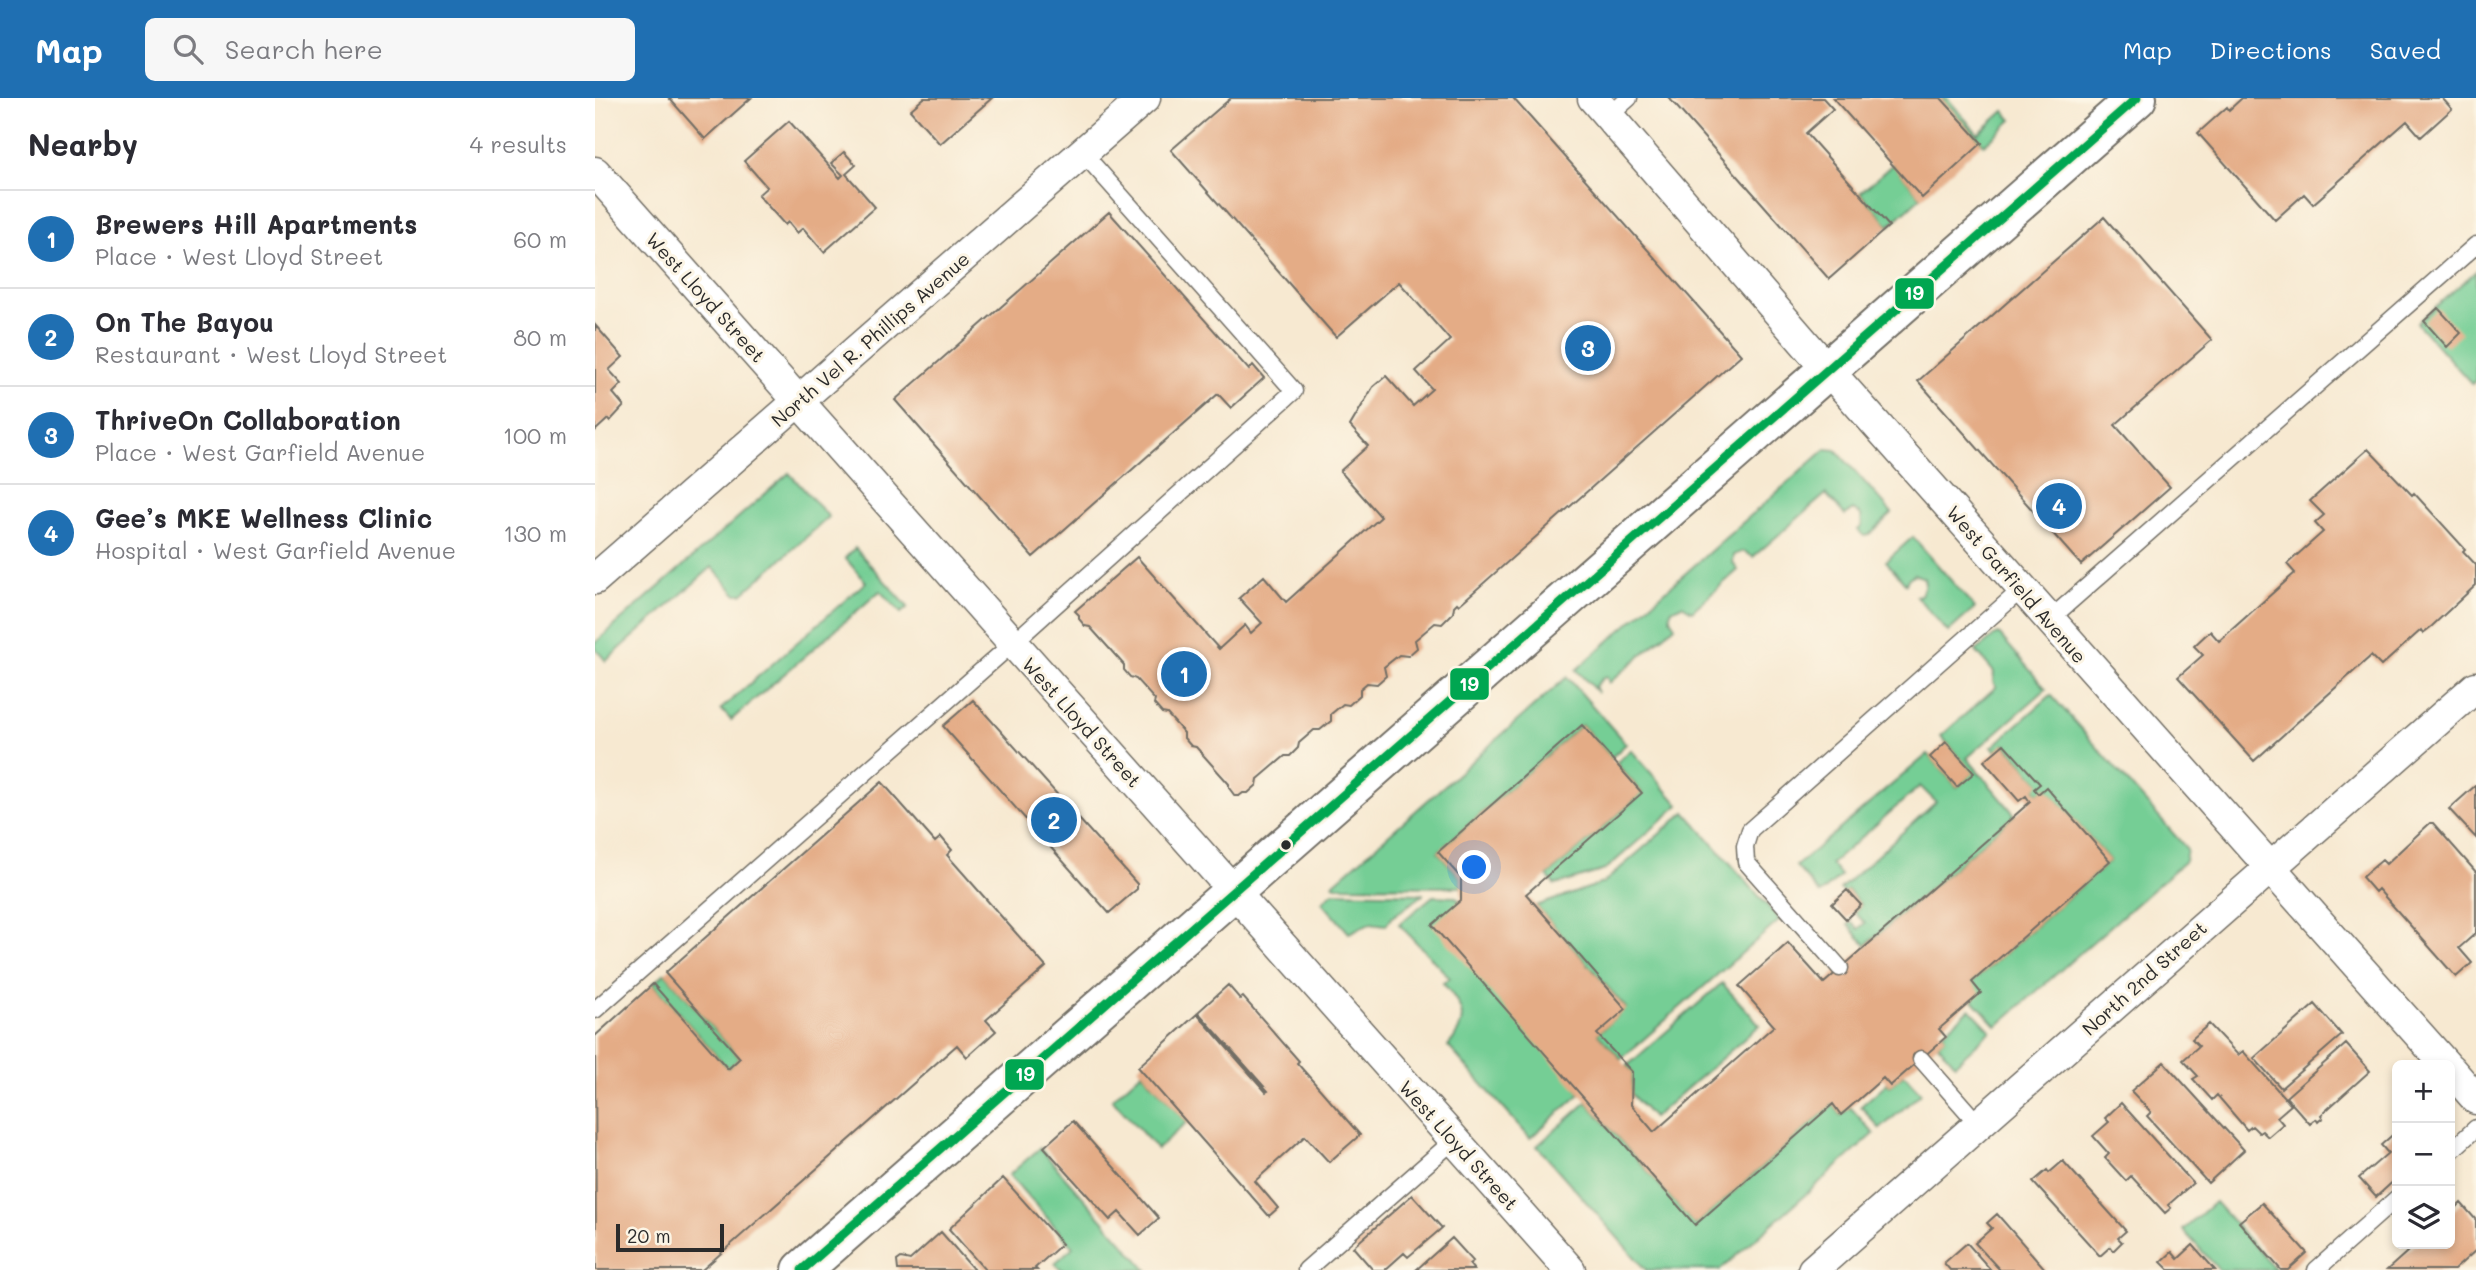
<!DOCTYPE html>
<html lang="en">
<head>
<meta charset="utf-8">
<style>
	:root { --surface:#fff; --page:#f7f7f7; --text:#2b2b33; --muted:#7c7c81; --line:#e1e1e2; --accent:#1f6fb2 }
	body { margin:0; font-family:Mali,sans-serif; background:var(--page); color:var(--text) }
	.controls { position:absolute; right:21px; bottom:21px; display:grid; overflow:hidden; border-radius:10px; box-shadow:0 4px 10px #0003 }
	.controls button { width:63px; height:63px; display:grid; place-items:center; padding:0; border:0; border-bottom:2px solid var(--line); background:var(--surface); color:var(--text); font:35px sans-serif }
	.scale { position:absolute; left:21px; bottom:18px; width:108px; box-sizing:border-box; padding-left:7px; border:4px solid #2b2b2b; border-top:0; font-size:19px; line-height:24px; white-space:nowrap; color:#2b2b2b; -webkit-text-stroke:5px #fcf5e5; paint-order:stroke }
	.you { position:absolute; left:880px; top:770px; width:24px; height:24px; margin:-18px; border:5px solid #fff; border-radius:50%; background:#1a73e8; box-shadow:0 0 0 10px #1a73e833 }
	.badge { display:grid; place-items:center; width:46px; height:46px; border-radius:50%; background:var(--accent); color:#fff; font-size:23px; font-weight:700 }
	.pin { position:absolute; translate:-50% -50%; border:4px solid #fff; box-shadow:0 2px 7px #0006 }
	.list { margin:0; padding:0; list-style:none }
	h2 { display:flex; justify-content:space-between; align-items:center; height:91px; margin:0; padding:0 28px; font-size:30px }
	h2 small { font-size:23px; font-weight:400; color:var(--muted) }
	.list li { display:grid; grid-template-columns:46px 1fr auto; gap:21px; align-items:center; box-sizing:border-box; height:98px; padding:0 28px; border-top:2px solid var(--line) }
	.list b { display:block; font-size:26px; white-space:nowrap }
	.list p { margin:0; font-size:23px; white-space:nowrap; color:var(--muted) }
	.list em { font-size:23px; font-style:normal; color:var(--muted) }
	.icon { flex:none; width:38px; height:38px; fill:none; stroke:currentColor; stroke-width:2; stroke-linecap:round; stroke-linejoin:round }
	.map { position:relative; flex:none; width:1881px; height:1172px; overflow:hidden }
	header { display:flex; align-items:center; gap:42px; box-sizing:border-box; height:98px; padding:0 35px; background:var(--accent); color:#fff }
	header strong { font-size:33px }
	nav { display:flex; gap:38px; margin-inline-start:auto; font-size:24px }
	.search { width:490px; height:63px; background:var(--page); display:flex; align-items:center; gap:18px; box-sizing:border-box; padding:0 24px; border-radius:10px; color:var(--muted); font-size:26px }
	main { display:flex }
	aside { flex:1; background:var(--surface) }
	.map>svg:first-child { display:block }
	.green { fill:#74ce95; stroke:#507c60; stroke-width:2 }
	.building { fill:#e4ac86 }
	.lines { fill:none; stroke-linecap:round; stroke-linejoin:round }
	.lane-casing { stroke:#726e65; stroke-width:19 }
	.street-casing { stroke:#726e65; stroke-width:33 }
	.secondary-casing { stroke:#726e65; stroke-width:42 }
	.lane { stroke:#fff; stroke-width:16 }
	.street { stroke:#fff; stroke-width:30 }
	.secondary { stroke:#fff; stroke-width:38 }
	.bus-1-casing { stroke:#fcf5e5; stroke-width:14 }
	.bus-1 { stroke:#00a651; stroke-width:9 }
	.bus-dot { fill:#2b2b2b; stroke:#fcf5e5; stroke-width:2.5 }
	.labels { text-anchor:middle; dominant-baseline:central; stroke-width:6; stroke-linejoin:round; paint-order:stroke }
	.street-label { font-size:19px; fill:#2b2b2b; stroke:#fcf5e5 }
	.line-badge { stroke:#fcf5e5; stroke-width:2.5 }
	.badge-label { font-size:19px; text-anchor:middle; font-weight:bold; fill:#fff }
</style>
</head>
<body>
<header>
<strong>Map</strong>
<div class="search"><svg class="icon" aria-label="search" viewBox="0 0 24 24"><circle cx="10" cy="10" r="6"/><path d="M15 15l6 6"/></svg>Search here</div>
<nav><a>Map</a><a>Directions</a><a>Saved</a></nav>
</header>
<main>
<aside>
<h2>Nearby<small>4 results</small></h2>
<ul class="list">
<li><span class="badge">1</span><div><b>Brewers Hill Apartments</b><p>Place · West Lloyd Street</p></div><em>60 m</em></li>
<li><span class="badge">2</span><div><b>On The Bayou</b><p>Restaurant · West Lloyd Street</p></div><em>80 m</em></li>
<li><span class="badge">3</span><div><b>ThriveOn Collaboration</b><p>Place · West Garfield Avenue</p></div><em>100 m</em></li>
<li><span class="badge">4</span><div><b>Gee’s MKE Wellness Clinic</b><p>Hospital · West Garfield Avenue</p></div><em>130 m</em></li>
</ul>
</aside>
<div class="map">
<svg width="1881" height="1172" viewBox="0 0 1881 1172">
	<rect width="100%" height="100%" fill="#fcf5e5"/>
	<filter id="ink" filterUnits="userSpaceOnUse"><feTurbulence type="fractalNoise" baseFrequency=".0143" numOctaves="2"/><feDisplacementMap in="SourceGraphic" scale="14" xChannelSelector="R" yChannelSelector="G"/><feConvolveMatrix kernelMatrix="1 2 1 2 8 2 1 2 1" color-interpolation-filters="sRGB"/></filter>
	<filter id="wash" filterUnits="userSpaceOnUse"><feTurbulence type="fractalNoise" baseFrequency=".00686" numOctaves="4" result="noise"/><feDisplacementMap in="SourceGraphic" scale="28" xChannelSelector="R" yChannelSelector="G"/><feGaussianBlur stdDeviation="1.57" result="paint"/><feColorMatrix in="noise" values="0 0 0 0 0 0 0 0 0 0 0 0 0 0 0 0 0 1.4 0 .05"/><feComposite in="paint" operator="in"/></filter>
	<g filter="url(#wash)">
		<rect width="100%" height="100%" fill="#f7e9d1"/>
		<path class="green" d="M1346 0H1352L1383 36 1409 13 1417 22 1389 47Z
			M1298 66 1326 99 1294 128 1265 95Z
			M1881 173V282L1877 286 1822 225Z
			M1231 351 1241 352 1297 415 1274 437 1269 438 1263 432 1267 428 1266 417 1258 412 1250 417 1231 396 1158 459 1149 453 1139 457 1138 465 1143 472 1097 513 1087 507 1076 512 1075 520 1080 528 1014 585 1012 579 1008 580 1000 588 1003 595 981 572Z
			M194 375 234 419 147 496H141L117 469 11 563 0 550V545Z
			M1318 439 1380 510 1353 534 1321 498 1326 497 1330 486 1329 480 1319 476 1313 481 1311 486 1291 463Z
			M260 450 313 509 306 515 285 493 136 622 126 611 271 484 250 460Z
			M1404 536 1451 591 1372 660 1420 717 1271 847 1253 827 1257 824 1263 831 1270 825 1259 814 1266 807 1253 792 1249 795 1245 791 1341 704 1325 688 1236 766 1246 778 1225 796 1201 768 1333 656 1362 689 1378 675 1346 638 1401 589 1398 584 1399 574 1381 553 1399 538Z
			M972 579 1031 646 1016 660 987 627 843 754 866 780V789L740 788 738 786Z
			M1456 597 1592 751 1590 763 1402 928 1378 902 1377 884 1515 763 1451 690 1443 696 1439 691 1444 685 1410 646 1401 653 1397 649Z
			M1036 652 1084 707 1010 772 960 787 952 778 1047 695 1021 665Z
			M1090 714 1185 822 1026 961 1002 936 1031 910 941 808 1008 785Z
			M738 794 828 796V797L797 819 791 827 775 825 754 835 727 804Z
			M838 798 861 799 865 803 985 996 935 1040 853 948C875 922 869 909 848 885L855 880 804 826Z
			M70 875 145 960 133 971 58 886Z
			M1127 885 1165 927 1058 1020 1036 996 1037 974 1032 968Z
			M1375 911 1396 933 1360 966 1343 946 1350 939 1348 935Z
			M547 974 592 1024 562 1051 517 1001Z
			M1309 976 1326 995 1285 1031 1266 1008 1292 985 1295 988Z
			M992 1004 1100 1127 1238 1006 1246 1017 1255 1009 1279 1036 1125 1172H1051L942 1048Z
			M445 1050 449 1055 552 1172H467L460 1165 478 1149 414 1077Z
			M1620 1104 1681 1172H1624L1588 1132Z"/>
		<g id="blocks">
			<path class="building" d="M74 0H156L110 41Z
				M329 0H397L345 46 315 12Z
				M636 0H918L1146 257 864 507 862 505 859 508 858 515 847 526 840 525 820 542 822 550 813 558 804 557 789 569 791 578 782 586 772 585 765 591V597L754 607 748 606 736 616V623L725 632H719L704 645 703 650 695 658H690L663 681 662 687 653 695H648L644 698H640L634 690V686L601 649 596 648 589 640V635L572 616 567 615 559 606 560 602 541 581 535 579 529 572V567L495 529 490 528 484 521V517L480 513 542 459 624 551 650 527 656 535 667 525 644 500 669 478 691 504 786 419 745 373 773 348 755 328 778 289 791 278 818 308 837 291 821 273 855 242 804 184 741 239 576 52Z
				M1074 0H1228L1238 11 1211 35 1294 128 1234 181Z
				M1238 0H1346L1387 45 1327 100Z
				M1647 0H1847L1857 11 1826 39 1812 23 1718 106 1709 96 1680 122 1603 35 1632 9 1634 12Z
				M194 23 245 80 248 77 236 65 249 54 261 67 251 76 280 109 229 154 208 130 202 135 193 124 190 127 163 97 172 89 149 63Z
				M514 114 654 272 658 267 669 280 636 310 623 296 438 459 300 302Z
				M1509 119 1617 242 1520 327 1575 389 1486 467 1323 283Z
				M1843 210 1866 235 1852 249 1829 223Z
				M0 227 28 259 14 272 27 286 18 295 29 308 15 323 13 321 0 333Z
				M1773 351 1817 397 1819 395 1870 451 1868 453 1881 467V487L1837 528 1828 535 1826 532 1786 568 1776 558 1659 663 1583 579 1608 557 1599 548 1615 533 1624 543 1700 475 1692 466 1728 434 1720 425 1729 417 1715 403Z
				M378 602 542 786V791L514 815 348 628Z
				M987 627 1047 695 931 796 1031 911 1002 936 1037 974 1036 1007 1059 1034 1179 928 1144 888 1193 845 1229 885 1435 704 1431 698 1424 703 1389 663 1409 646 1445 686 1439 691 1443 696 1451 689 1515 763 1377 884 1386 895 1344 931 1351 939 1295 988 1288 980 1246 1017 1238 1006 1100 1127 837 827 866 802V780L843 754Z
				M1351 644 1379 675 1362 689 1335 659Z
				M287 684 340 744 346 739 357 752 352 757 451 869 391 922 401 933 372 959 362 947 107 1172H1L0 938 58 886 133 971 145 960 70 875Z
				M1881 687V740L1854 711Z
				M1835 725H1838L1881 774V835L1864 850 1877 865 1861 879 1783 791 1780 794 1767 779 1787 762 1791 766Z
				M1252 792 1266 807 1251 821 1237 806Z
				M633 887 645 901 648 899 704 963 702 965 765 1037 734 1064 710 1038 689 1057 660 1083 683 1110 674 1118 543 969 602 916 671 994 673 993 603 914Z
				M1720 906 1747 937 1686 990 1659 960Z
				M1614 926 1643 957 1648 953 1696 1007 1682 1019 1688 1026 1673 1039 1667 1033 1664 1035 1657 1028 1652 1032 1622 997 1617 1002 1598 981 1603 978 1588 962 1604 948 1597 941Z
				M1751 946 1775 973 1726 1017 1728 1020 1725 1022 1723 1024 1721 1021 1715 1026 1691 999Z
				M1569 964 1649 1052 1613 1085 1552 1018 1556 1014 1536 993Z
				M1526 1005 1598 1085 1573 1107 1576 1110 1570 1115 1536 1078 1531 1083 1510 1060 1514 1056 1498 1038 1514 1024 1510 1020Z
				M478 1023 564 1120 545 1137 524 1114 515 1122 449 1049Z
				M1802 1033V1080L1781 1099 1764 1080 1793 1055 1786 1047Z
				M1468 1063 1531 1133 1523 1140 1527 1144 1518 1153 1515 1149 1505 1158 1438 1084 1452 1072 1454 1075Z
				M408 1080 467 1146 440 1170 442 1172H390L354 1131Z
				M817 1097 847 1130 813 1159 809 1155 790 1172H778L758 1149Z
				M1667 1105 1712 1155 1693 1172H1686L1644 1124Z
				M1866 1105 1881 1122V1152L1859 1172H1792L1821 1146H1855V1116Z
				M1402 1116 1451 1172H1405L1380 1145 1397 1130 1392 1125Z
				M346 1134 379 1172H303L302 1163 306 1160 315 1162Z
				M857 1140 878 1163 874 1166 879 1172H821Z
				M1372 1145 1396 1172H1355L1349 1165Z
				M1598 1147 1620 1172H1574L1566 1164 1577 1154 1583 1161Z"/>
		</g>
	</g>
	<g filter="url(#ink)">
		<use href="#blocks" fill-opacity="0" stroke="#726e65" stroke-width="2"/>
		<g class="lines">
			<defs>
				<path id="lane" d="M1014 18 1034 0
					M1454 522 1881 147
					M1245 870 1151 764 1150 748 1155 732 1427 491
					M0 912 417 546 699 293 488 55
					M1326 961 1384 1027
					M1855 1054 1881 1030
					M711 1172 859 1042
					M1721 1172 1802 1100"/>
				<path id="street" d="M998 0 1233 272 1851 967
					M0 74 975 1172
					M0 481 550 0
					M1855 971 1881 1001
					M1218 1172 1881 589"/>
				<path id="secondary" d="M207 1172 1542 0"/>
			</defs>
			<use href="#lane" class="lane-casing"/>
			<use href="#street" class="street-casing"/>
			<use href="#secondary" class="secondary-casing"/>
			<use href="#lane" class="lane"/>
			<use href="#street" class="street"/>
			<use href="#secondary" class="secondary"/>
			<defs>
				<path id="bus-1" d="M207 1172 1542 0"/>
			</defs>
			<use href="#bus-1" class="bus-1-casing"/>
			<use href="#bus-1" class="bus-1"/>
		</g>
	</g>
	<circle class="bus-dot" cx="691" cy="747" r="6"/>
	<g class="labels">
		<g class="street-label">
			<text transform="translate(111 199) rotate(48)">West Lloyd Street</text>
			<text transform="translate(275 241) rotate(-41)">North Vel R. Phillips Avenue</text>
			<text transform="translate(1422 486) rotate(49)">West Garfield Avenue</text>
			<text transform="translate(487 624) rotate(48)">West Lloyd Street</text>
			<text transform="translate(1549 880) rotate(-42)">North 2nd Street</text>
			<text transform="translate(864 1047) rotate(48)">West Lloyd Street</text>
		</g>
	</g>
	<g class="line-badge">
		<rect x="1299" y="179" width="41" height="33" rx="7" fill="#00a651"/>
		<rect x="854" y="569" width="41" height="34" rx="7" fill="#00a651"/>
		<rect x="409" y="960" width="41" height="33" rx="7" fill="#00a651"/>
	</g>
	<g class="badge-label">
		<text x="1319" y="202">19</text>
		<text x="874" y="593">19</text>
		<text x="430" y="983">19</text>
	</g>
</svg>
<div class="controls">
<button>+</button>
<button>−</button>
<button><svg class="icon" aria-label="layers" viewBox="0 0 24 24"><path d="M12 4l9 5-9 5-9-5zM3 14l9 5 9-5"/></svg></button>
</div>
<div class="scale">20 m</div>
<div class="you"></div>
<div class="pin badge" style="left:589px;top:576px">1</div>
<div class="pin badge" style="left:459px;top:722px">2</div>
<div class="pin badge" style="left:993px;top:250px">3</div>
<div class="pin badge" style="left:1464px;top:408px">4</div>
</div>
</main>
</body>
</html>
